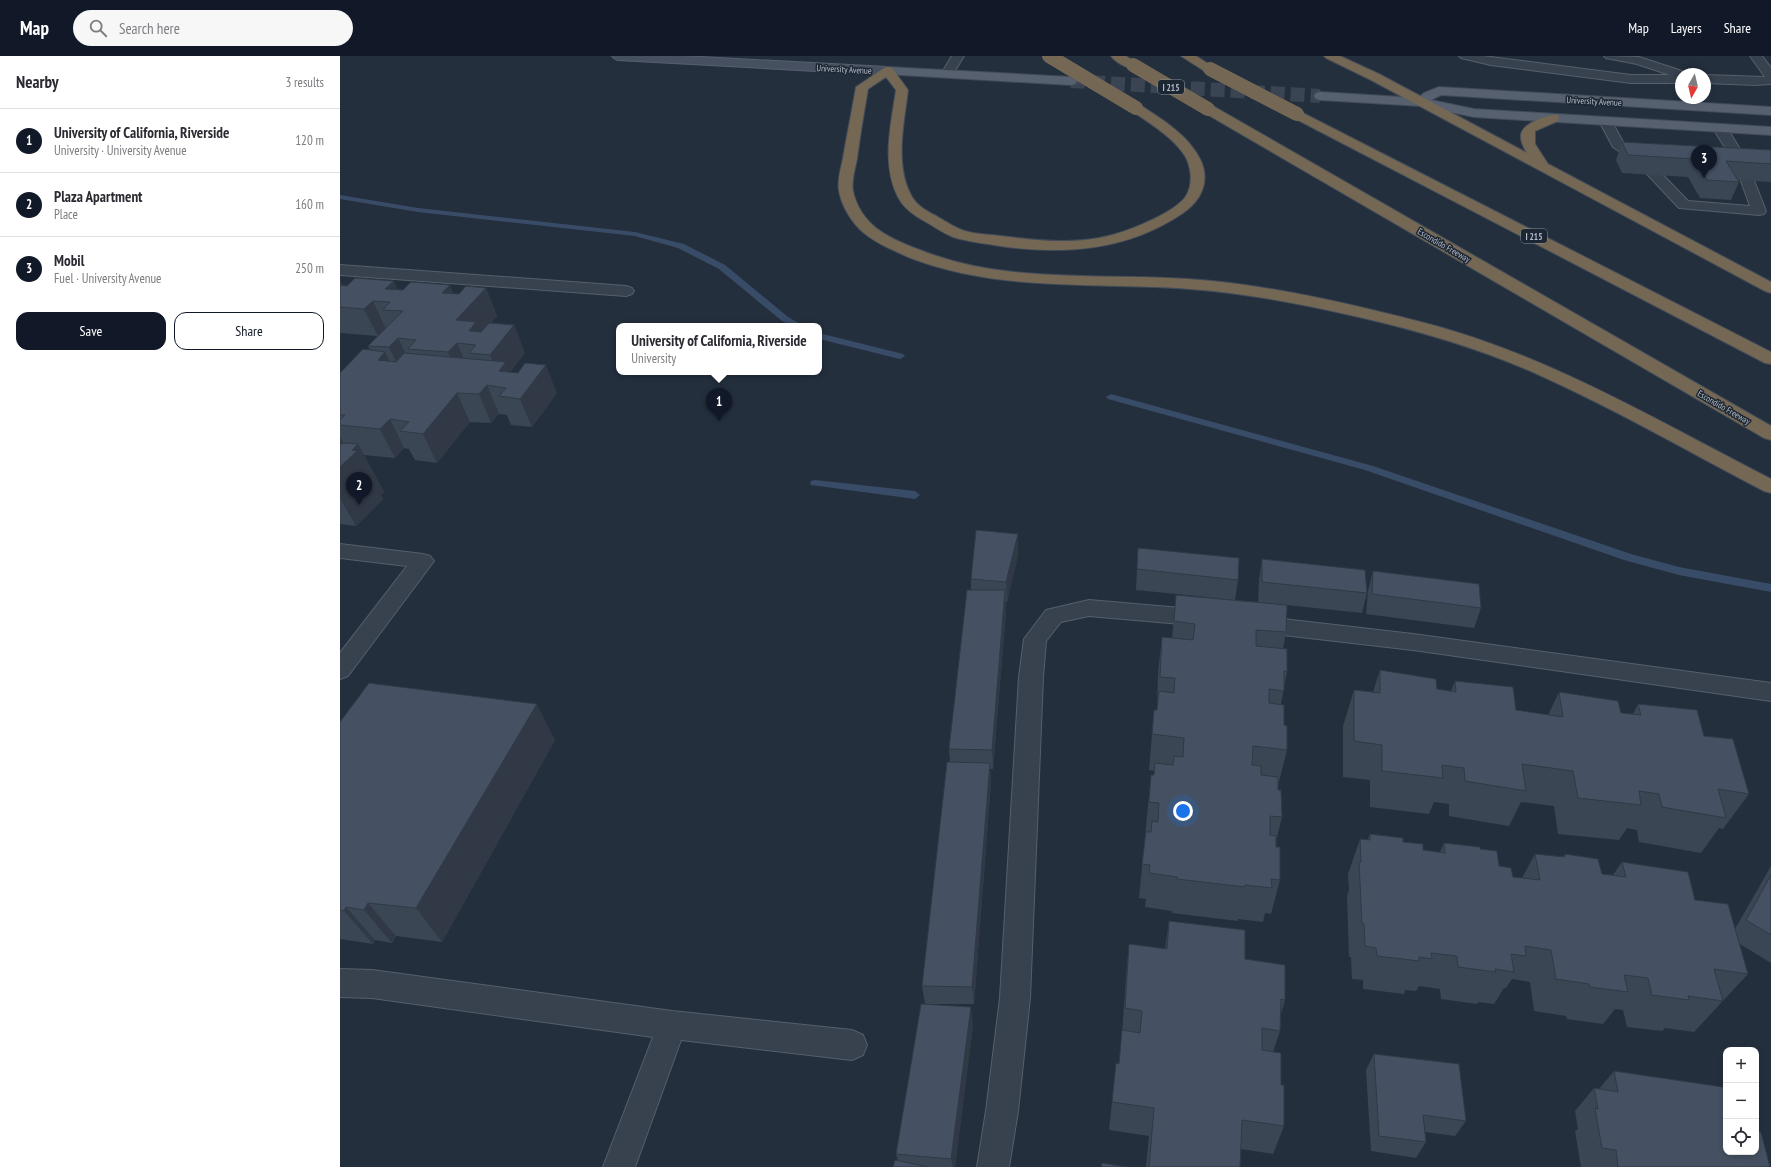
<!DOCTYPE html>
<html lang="en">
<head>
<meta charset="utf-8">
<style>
	:root { --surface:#fff; --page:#f7f7f7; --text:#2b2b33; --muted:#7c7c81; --line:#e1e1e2; --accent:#111827 }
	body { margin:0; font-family:"PT Sans Narrow",sans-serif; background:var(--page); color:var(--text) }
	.controls { position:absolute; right:12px; bottom:12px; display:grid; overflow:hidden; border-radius:8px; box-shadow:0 2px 6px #0003 }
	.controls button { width:36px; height:36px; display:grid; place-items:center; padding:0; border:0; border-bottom:1px solid var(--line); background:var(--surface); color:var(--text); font:20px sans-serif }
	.compass { position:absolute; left:1335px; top:12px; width:36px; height:36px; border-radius:50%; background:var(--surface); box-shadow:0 2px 6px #0003; rotate:188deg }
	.you { position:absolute; left:843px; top:755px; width:14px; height:14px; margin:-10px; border:3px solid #fff; border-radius:50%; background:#1a73e8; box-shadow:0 0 0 6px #1a73e833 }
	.badge { display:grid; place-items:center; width:26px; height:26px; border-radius:50%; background:var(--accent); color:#fff; font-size:13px; font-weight:700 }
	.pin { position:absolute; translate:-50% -33px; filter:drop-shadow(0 1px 2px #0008) }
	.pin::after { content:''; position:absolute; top:21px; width:14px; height:12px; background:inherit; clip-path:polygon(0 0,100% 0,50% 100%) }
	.popup { position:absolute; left:276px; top:267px; width:206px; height:52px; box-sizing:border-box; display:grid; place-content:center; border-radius:8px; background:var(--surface); filter:drop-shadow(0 1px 3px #0005); font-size:13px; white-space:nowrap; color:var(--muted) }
	.popup b { font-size:15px; color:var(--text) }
	.popup::after { content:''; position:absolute; left:50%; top:100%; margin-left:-8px; border:8px solid transparent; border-top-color:var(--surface) }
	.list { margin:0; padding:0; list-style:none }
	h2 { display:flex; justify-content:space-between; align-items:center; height:52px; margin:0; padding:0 16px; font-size:17px }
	h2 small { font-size:13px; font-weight:400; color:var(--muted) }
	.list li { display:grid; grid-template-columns:26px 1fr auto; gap:12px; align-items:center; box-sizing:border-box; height:64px; padding:0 16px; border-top:1px solid var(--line) }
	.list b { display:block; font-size:15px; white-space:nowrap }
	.list p { margin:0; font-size:13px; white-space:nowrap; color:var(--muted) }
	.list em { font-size:13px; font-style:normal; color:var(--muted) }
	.actions { display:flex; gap:8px; padding:12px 16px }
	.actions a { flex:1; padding:9px 0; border:1px solid var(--accent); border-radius:12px; text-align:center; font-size:14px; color:var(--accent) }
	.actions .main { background:var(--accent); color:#fff }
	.icon { flex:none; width:22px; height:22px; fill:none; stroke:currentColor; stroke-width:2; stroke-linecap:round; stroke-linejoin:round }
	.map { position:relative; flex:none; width:1431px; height:1111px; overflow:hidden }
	header { display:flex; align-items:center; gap:24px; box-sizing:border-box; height:56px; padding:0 20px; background:var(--accent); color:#fff }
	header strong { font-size:19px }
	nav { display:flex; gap:22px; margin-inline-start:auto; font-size:14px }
	.search { width:280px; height:36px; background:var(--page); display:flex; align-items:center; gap:10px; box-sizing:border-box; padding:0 14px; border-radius:22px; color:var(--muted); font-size:15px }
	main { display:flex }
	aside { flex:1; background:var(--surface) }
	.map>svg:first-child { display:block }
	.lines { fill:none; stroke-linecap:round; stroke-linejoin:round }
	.stream { fill:#394c67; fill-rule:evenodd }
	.primary-tunnel { stroke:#3a4453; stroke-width:14; stroke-dasharray:14 6; stroke-linecap:butt }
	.lane-casing { stroke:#565f6c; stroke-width:2 }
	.secondary-casing { stroke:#565f6c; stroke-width:2 }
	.primary-casing { stroke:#414a57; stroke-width:2 }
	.highway-casing { stroke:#434c59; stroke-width:2 }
	.lane { fill:#38414e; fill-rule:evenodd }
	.secondary { fill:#465061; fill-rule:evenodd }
	.primary { fill:#56606e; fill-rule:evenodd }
	.highway { fill:#746855; fill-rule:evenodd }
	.highway-bridge-casing { stroke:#434c59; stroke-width:14; stroke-linecap:butt }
	.highway-bridge { stroke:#746855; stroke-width:14 }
	.wall { fill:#3b4654 }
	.shaded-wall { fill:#303945 }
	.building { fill:#455162; stroke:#303945 }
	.labels { text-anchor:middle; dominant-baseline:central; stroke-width:3; stroke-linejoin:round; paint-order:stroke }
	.far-street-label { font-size:9px; fill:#b4bcc9; stroke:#1d2633 }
	.shield { fill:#1d2633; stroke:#878f9c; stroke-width:1 }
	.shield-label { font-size:9px; font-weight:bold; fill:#b4bcc9 }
</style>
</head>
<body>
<header>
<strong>Map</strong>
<div class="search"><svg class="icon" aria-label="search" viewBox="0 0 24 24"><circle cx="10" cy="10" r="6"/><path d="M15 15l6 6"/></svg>Search here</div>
<nav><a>Map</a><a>Layers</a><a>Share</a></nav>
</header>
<main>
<aside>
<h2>Nearby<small>3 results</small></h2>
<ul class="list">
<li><span class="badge">1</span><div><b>University of California, Riverside</b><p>University · University Avenue</p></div><em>120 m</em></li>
<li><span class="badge">2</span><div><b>Plaza Apartment</b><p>Place</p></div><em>160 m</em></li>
<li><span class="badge">3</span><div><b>Mobil</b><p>Fuel · University Avenue</p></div><em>250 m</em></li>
</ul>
<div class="actions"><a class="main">Save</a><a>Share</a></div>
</aside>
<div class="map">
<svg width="1431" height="1111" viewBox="0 0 1431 1111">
	<rect width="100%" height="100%" fill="#242f3e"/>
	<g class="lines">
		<path class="stream" d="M0 139 78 152 295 176 344 188 385 209 448 261 464 270H452L442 265 379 213 338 192 295 180 78 156 0 143Z
			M479 277 563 298 565 300 560 303 479 283Z
			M771 338 1033 410 1291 498 1339 511 1431 528V536L1339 519 1284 504 1025 414 768 343 766 341Z
			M475 424 575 435 580 439 575 443 471 429 470 427 471 425Z"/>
		<path class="primary-tunnel" d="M731 25 980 40"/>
		<defs>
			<path id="lane" d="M612 0H624L611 21H603L601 18Z
				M1119 0H1143L1291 19H1330L1297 8 1266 2 1264 0 1299 1 1342 15 1344 18H1341V27H1291L1151 9 1121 2Z
				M1410 0H1422L1431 12V28L1415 29 1365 27V19L1425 21Z
				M1265 61 1270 62 1283 86 1308 102 1310 105 1308 108H1298L1273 91 1259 65 1260 62Z
				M1380 68 1385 69 1387 72 1411 111 1409 114H1399L1397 111 1373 72 1375 69Z
				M1314 114 1319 115 1348 145 1410 150 1401 125 1403 122H1413L1426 155 1424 158 1419 159 1339 152 1307 118 1309 115Z
				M0 209 286 230 292 232 294 235 292 238 286 240 0 219Z
				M0 488 83 498 90 500 94 505 8 620 0 623V597L67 510 0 502Z
				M749 544 864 554 872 556 875 562 872 568 864 570 749 560 721 566 706 585 703 621 690 942 678 1055 669 1111H637L646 1055 660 942 679 621 684 583 706 554Z
				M916 560 1073 578 1431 627V645L1073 594 916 576 908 574 905 568 908 562Z
				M0 913 32 914 332 955 512 974 523 979 527 989 523 999 512 1004 341 984 295 1111H263L313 981 32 942 0 941Z"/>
			<path id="secondary" d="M272 0H342L548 11 552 12 554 15 552 18 548 19 278 4 274 2Z"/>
			<path id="primary" d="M548 11 731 21 735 22 737 25 735 28 731 29 544 18 542 15 544 12Z
				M1099 31 1431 51V59L1101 39 1091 44 1134 53 1431 71V79L1134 61 1081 50 980 44 976 43 974 40 976 37 980 36 1078 42 1084 37Z"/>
			<path id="highway" d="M771 0H786L799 9 797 12C789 14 776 7 771 0Z
				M841 0H856L876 13 874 16H866Z
				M984 0H1000L1039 18 1187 97C1175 78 1181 71 1199 63 1206 61 1211 58 1218 59L1219 62 1218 65 1195 75V88L1208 108 1431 226V237L1425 235 1031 24 986 2Z
				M548 11 552 12 568 34C564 68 554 109 572 141 578 151 589 156 598 161 607 166 615 172 625 175 634 178 643 178 652 179 676 182 700 185 724 185 740 185 757 183 772 179 791 174 836 156 846 140 854 127 851 108 843 97 830 79 809 67 792 55L790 52 792 49H800C823 64 848 79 860 103 871 125 861 145 843 157 787 195 725 199 660 190 644 187 628 186 613 181 603 177 595 171 586 166 575 160 564 153 558 141 541 108 551 69 556 34L546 21 528 33C524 56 520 80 517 103 515 113 511 126 513 135 516 150 525 163 536 172 549 182 564 188 580 194 673 231 775 215 872 225 941 232 1010 248 1077 265 1203 296 1316 364 1431 423V437L1424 435C1349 396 1275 353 1197 318 1141 293 1083 276 1023 262 954 246 885 233 815 231 731 228 647 232 568 201 553 194 537 188 524 177 512 167 502 151 499 135 497 125 501 112 503 102 507 78 512 55 516 31L544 12Z
				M868 49 873 50 1431 370V384L1424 382 863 56 862 53 863 50Z
				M957 54 1431 296V308L1425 307 952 61 951 58 952 55Z"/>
		</defs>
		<use href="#lane" class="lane-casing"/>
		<use href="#secondary" class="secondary-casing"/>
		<use href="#primary" class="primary-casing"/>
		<use href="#highway" class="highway-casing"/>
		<use href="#lane" class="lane"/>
		<use href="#secondary" class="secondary"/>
		<use href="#primary" class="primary"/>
		<use href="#highway" class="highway"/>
		<defs>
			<path id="highway-bridge" d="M709 0 796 52
				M793 9 868 53
				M870 13 957 58"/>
		</defs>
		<use href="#highway-bridge" class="highway-bridge-casing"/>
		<use href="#highway-bridge" class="highway-bridge"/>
	</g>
	<path class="wall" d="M1282 86 1431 94V126L1397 124 1399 126 1391 144 1360 142 1348 121 1282 117 1276 104Z
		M0 224 3 229 63 234 110 229 113 238H119L146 232 157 260 151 267 174 269 185 297 170 316 217 337 192 371 171 369 167 359 159 358 151 367 130 366 97 407 75 404 69 393 64 392 55 402 24 399 44 436 41 439 43 443 16 470 0 468V317L30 294 28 290 37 280 0 277Z
		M678 478V499L667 546H665L666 555 653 713H650L651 726 634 948H585L582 930 610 706 609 693 631 534V523Z
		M798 492 898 524 895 544 918 546 919 524 922 503 1027 537 1022 557 947 549 946 576 943 593 947 616 941 648 947 694 938 730V734L942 761 936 785V791L940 824 931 858 925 857 923 866 898 863V865L832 857V855L805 851 806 843 799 842 811 719H814L815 715 809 714 814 654H817L818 617 822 581 832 582 836 539 877 542 796 534Z
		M1033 515 1141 552 1134 572 1026 558 1028 535Z
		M1040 614 1097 633 1111 635 1115 625 1176 654 1208 659 1219 636 1281 657 1293 658 1298 648 1364 680 1409 738 1383 773 1379 772 1361 797 1299 786 1297 774 1287 772 1279 784 1218 778 1214 750 1181 746 1169 770 1109 760V748L1094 746 1089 758 1030 751V724L1003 721V670L1014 634 1033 636Z
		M0 666 215 684 102 886 56 880 52 887 35 884 33 888 0 883Z
		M1030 778 1063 786 1083 794 1100 796 1104 787 1140 793 1159 810 1173 821 1182 822 1195 798 1223 801 1225 798 1262 818 1273 819 1282 806 1355 844 1395 873 1431 810V907L1400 888 1408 918 1354 976 1325 972 1322 975 1287 971 1283 954 1275 953 1263 968 1227 963 1226 960 1194 955 1190 926 1172 923 1166 932H1164L1154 948 1138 946 1137 948 1101 943 1100 933 1079 930 1076 935 1065 934 1064 938 1023 933V924L1012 923 1011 901H1009L1007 840 1009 834 1008 818 1020 783 1027 784Z
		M829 865 905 903 945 944 941 958 940 975 933 996 941 1029 944 1070 933 1098 901 1093 900 1111H806L809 1080 769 1074 772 1046 779 1008 782 978 786 921 789 888 825 893Z
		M633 969 615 1111H553L558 1105 556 1098Z
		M1034 998 1126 1065 1115 1080 1085 1076 1086 1086 1076 1102 1031 1095 1026 1014Z
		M1274 1015 1386 1096 1430 1111H1241L1235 1075 1238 1073 1235 1055 1254 1032 1259 1033Z"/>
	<path class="shaded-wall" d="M0 224 12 248 0 249Z
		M54 225 66 252 45 233Z
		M110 229 121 257 102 237Z
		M146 232 157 260 141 278 136 289 116 264Z
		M33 245 46 273 38 280 24 253Z
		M174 269 185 297 161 328 150 299Z
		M58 282 72 310 63 320 49 291Z
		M117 287 129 315 120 324 108 296Z
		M45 296 59 324 38 304Z
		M206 309 217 337 192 371 180 343Z
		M147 329 159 358 151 367 139 338Z
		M117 337 130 366 97 407 83 378Z
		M50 363 64 392 55 402 40 373Z
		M0 381 3 386 0 389Z
		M18 388 44 436 41 439 43 443 16 470 0 442V394H12Z
		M678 478V499L667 546 666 526Z
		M665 534 666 555 653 713 652 694Z
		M197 648 215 684 102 886 76 852Z
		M650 707 651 726 634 948 632 931Z
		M28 847 56 880 52 887 24 854Z
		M6 851 35 884 33 888 4 855Z
		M631 951 633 969 615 1111H613L611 1103Z"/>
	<path class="building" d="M1282 86 1431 94V108L1386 105 1399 126 1367 124 1355 103 1288 99Z
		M15 222 54 225 45 233 63 234 71 226 110 229 102 237 119 238 126 230 146 232 116 264 136 266 129 275 141 276 149 267 174 269 150 299 129 297 136 289 117 287 108 296 68 293 76 284 58 282 49 291 28 290 63 255 43 254 50 246 33 245 24 253 0 251V229L7 230Z
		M23 293 45 296 38 304 56 306 64 297 166 306 159 315 178 317 185 307 206 309 180 343 159 340 166 332 147 329 139 338 117 337 83 378 60 375 69 366 50 363 40 373 0 369V364L5 359H0V317Z
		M5 387 18 388 12 394 17 395 0 411V388Z
		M636 474 678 478 666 526 631 523Z
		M798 492 899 502 898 524 797 513Z
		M922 503 1025 514 1027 537 922 526Z
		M1033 515 1139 528 1141 552 1032 538Z
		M627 534H665L652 694 609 693Z
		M836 539 947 549 946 576 916 574V590L947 593V616L944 615V635L929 633V647L944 649V669L947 670V694L913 690 912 709 921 710V719L938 721V734H941L942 761 930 760V779L936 780V791H940V824L931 823 932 832 905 829V831L837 823V821L809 817 810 809 802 808 806 776H811L812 765 818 766 819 747 809 746 811 719H814L815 707 833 709 834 700 843 701 844 682 812 678 814 654H817L819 635 834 637 835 622 820 621 822 581 853 584 855 568 834 565Z
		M1040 614 1096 623 1097 633 1116 636 1115 625 1173 631 1176 654 1223 661 1219 636 1278 645 1281 657 1301 659 1298 648 1357 654 1364 680 1393 683 1409 738 1378 733 1386 762 1322 751 1319 738 1299 735 1301 749 1238 742 1233 715 1182 708 1186 735 1125 725 1124 712 1102 709 1103 722 1042 715V689L1014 685V634L1040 637Z
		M29 627 197 648 76 852 28 847 24 854 6 851 4 855 0 854V666Z
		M607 706 650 707 632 931 582 930Z
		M1030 778 1063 782V786L1083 788V794L1105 797 1104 787 1140 791V793L1157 795 1159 810 1171 812 1173 821 1200 824 1195 798 1225 801V798L1258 803 1262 818 1286 821 1282 806 1348 816 1355 844 1388 848 1408 918 1374 913 1383 945 1348 940 1349 944 1312 939 1308 922 1284 919 1288 936 1250 931 1249 928 1216 923 1211 894 1185 890 1186 900 1171 898 1174 916 1155 913 1156 916 1118 911 1117 900 1091 897 1092 903 1079 901V905L1037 900 1036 892 1025 890 1024 868H1022L1019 806H1021L1020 783 1030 784Z
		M1431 819V879L1406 864Z
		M829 865 905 874V903L945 909V944L941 943 940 975 922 972V994L941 997V1029H944V1070L902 1064 900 1111H809L814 1052 772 1046 776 1007 779 1008 782 974 800 977 802 955 785 952 789 888 827 893Z
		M581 948 631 951 611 1103 556 1098Z
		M1034 998 1119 1008 1126 1065 1083 1059 1086 1086 1039 1080Z
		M1274 1015 1383 1031 1386 1047V1096H1416V1074V1075L1421 1076 1430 1111H1278L1276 1094 1262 1092 1255 1052 1258 1053 1254 1032 1278 1036Z
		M555 1104 588 1111H553Z
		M762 1107 787 1111H761Z"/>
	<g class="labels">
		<g class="far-street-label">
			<text transform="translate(504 13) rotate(3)">University Avenue</text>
			<text transform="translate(1254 45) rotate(3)">University Avenue</text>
			<text transform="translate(1104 189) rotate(30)">Escondido Freeway</text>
			<text transform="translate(1384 351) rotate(30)">Escondido Freeway</text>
		</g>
		<g class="shield">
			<rect x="818" y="24" width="26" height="14" rx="3"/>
			<rect x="1181" y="173" width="26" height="14" rx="3"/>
		</g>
		<g class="shield-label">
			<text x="831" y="31">I 215</text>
			<text x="1194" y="180">I 215</text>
		</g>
	</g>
</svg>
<div class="controls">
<button>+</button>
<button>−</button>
<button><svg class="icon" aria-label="locate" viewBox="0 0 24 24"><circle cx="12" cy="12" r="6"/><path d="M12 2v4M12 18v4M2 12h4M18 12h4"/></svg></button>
</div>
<svg class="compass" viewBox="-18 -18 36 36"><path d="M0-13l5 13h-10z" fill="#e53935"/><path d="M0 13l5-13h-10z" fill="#7c7c81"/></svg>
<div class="you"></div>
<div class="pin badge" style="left:379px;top:365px">1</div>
<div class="popup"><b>University of California, Riverside</b>University</div>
<div class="pin badge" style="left:19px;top:449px">2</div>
<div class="pin badge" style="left:1364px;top:122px">3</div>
</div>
</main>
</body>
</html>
